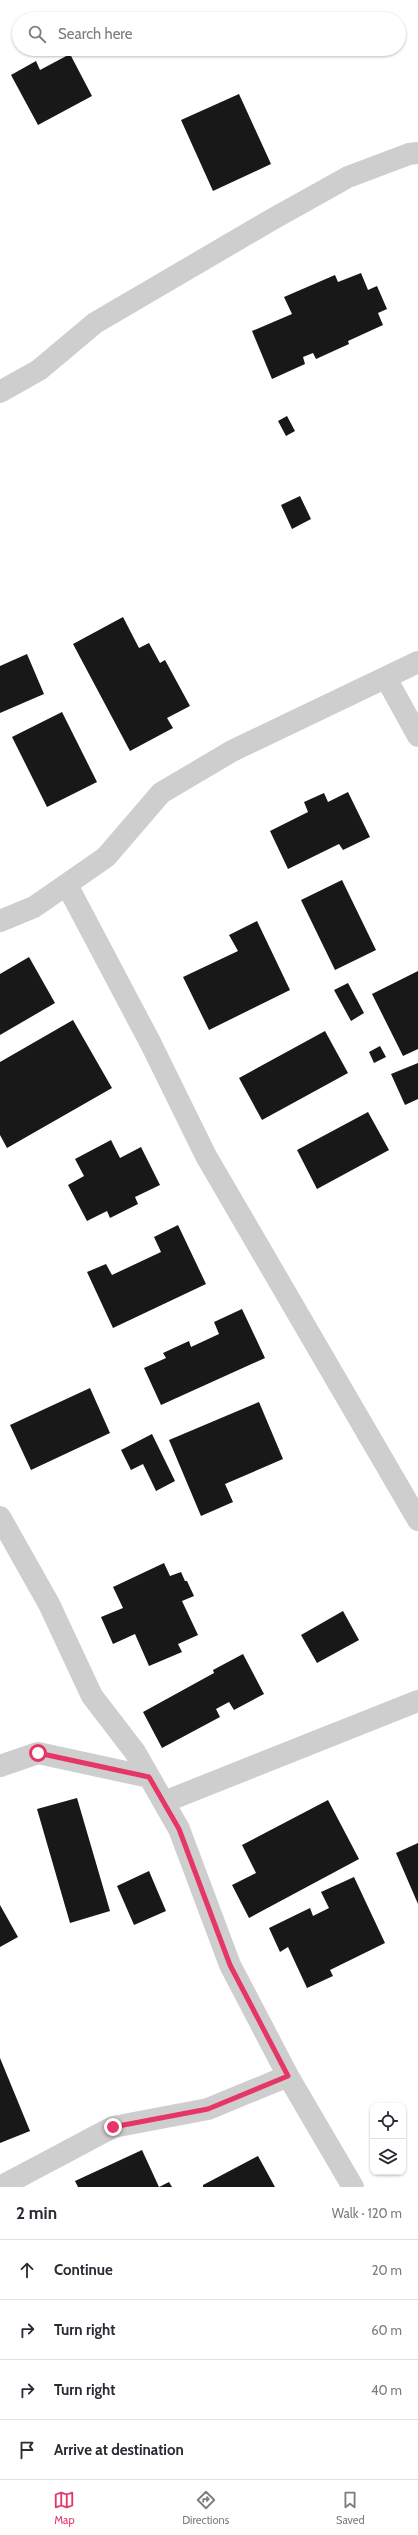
<!DOCTYPE html>
<html lang="en">
<head>
<meta charset="utf-8">
<style>
	:root { --surface:#fff; --page:#f7f7f7; --text:#2b2b33; --muted:#7c7c81; --line:#e1e1e2; --accent:#e63665 }
	body { margin:0; font-family:Cabin,sans-serif; background:var(--page); color:var(--text) }
	.controls { position:absolute; right:12px; bottom:12px; display:grid; overflow:hidden; border-radius:8px; box-shadow:0 1px 3px #0004 }
	.controls button { width:36px; height:36px; display:grid; place-items:center; padding:0; border:0; border-bottom:1px solid var(--line); background:var(--surface); color:var(--text); font:20px sans-serif }
	.stop { position:absolute; width:12px; height:12px; margin:-9px; border:3px solid #e63665; border-radius:50%; background:#fff }
	.stop.end { background:#e63665; border-color:#fff; box-shadow:0 1px 4px #0008 }
	.list { margin:0; padding:0; list-style:none }
	h2 { display:flex; justify-content:space-between; align-items:center; height:52px; margin:0; padding:0 16px; font-size:17px }
	h2 small { font-size:13px; font-weight:400; color:var(--muted) }
	.list li { display:grid; grid-template-columns:26px 1fr auto; gap:12px; align-items:center; box-sizing:border-box; height:60px; padding:0 16px; border-top:1px solid var(--line) }
	.list b { display:block; font-size:15px; white-space:nowrap }
	.list em { font-size:13px; font-style:normal; color:var(--muted) }
	.icon { flex:none; width:22px; height:22px; fill:none; stroke:currentColor; stroke-width:2; stroke-linecap:round; stroke-linejoin:round }
	.map { position:relative; flex:none; width:418px; height:2187px; overflow:hidden }
	.search { position:absolute; background:var(--surface); box-shadow:0 1px 3px #0004; left:12px; right:12px; top:12px; height:44px; display:flex; align-items:center; gap:10px; box-sizing:border-box; padding:0 14px; border-radius:22px; color:var(--muted); font-size:15px }
	.sheet { height:292px; background:var(--surface) }
	nav { display:flex; justify-content:space-around; align-items:center; box-sizing:border-box; height:56px; border-top:1px solid var(--line); background:var(--surface); font-size:11px; color:var(--muted) }
	nav a { display:grid; justify-items:center; gap:2px }
	nav .on { color:var(--accent) }
	.map>svg:first-child { display:block }
	.building { fill:#181818 }
	.lines { fill:none; stroke-linecap:round; stroke-linejoin:round }
	.minor { stroke:#cecece; stroke-width:22 }
	.route { stroke:#e63665; stroke-width:5 }
</style>
</head>
<body>
<div class="map">
<svg width="418" height="2187" viewBox="0 0 418 2187">
	<rect width="100%" height="100%" fill="#fff"/>
	<path class="building" d="M70 54 92 96 38 125 11 75 36 61 40 70Z
		M239 94 271 164 213 191 181 120Z
		M361 273 368 290 377 286 387 309 378 313 383 325 348 341 349 344 316 359 313 353 303 357 305 364 272 379 252 331 292 314 284 297 335 275 338 282Z
		M287 416 295 431 286 436 278 421Z
		M300 496 311 519 292 529 281 505Z
		M123 617 139 648 149 643 160 663 165 660 190 706 167 718 173 728 130 751 73 644Z
		M27 654 44 694 0 713V666Z
		M62 712 97 782 47 807 12 737Z
		M348 792 370 837 343 850 339 844 288 869 270 831 308 812 304 802 324 793 328 802Z
		M342 880 376 950 335 970 301 900Z
		M257 921 290 990 209 1030 183 977 238 951 229 935Z
		M29 957 55 1003 0 1035V974Z
		M418 971V1049L403 1056 372 994Z
		M348 983 364 1013 351 1021 334 990Z
		M73 1020 112 1088 7 1148 0 1135V1062Z
		M325 1031 348 1073 262 1120 239 1078Z
		M380 1046 386 1057 374 1063 369 1052Z
		M418 1063V1099L405 1105 391 1074Z
		M368 1112 389 1150 317 1189 297 1150Z
		M111 1140 120 1158 141 1147 160 1185 135 1197 138 1204 110 1218 107 1211 87 1221 68 1185 84 1176 75 1159Z
		M178 1225 206 1284 113 1328 87 1272 106 1264 112 1275 161 1252 154 1237Z
		M242 1309 265 1358 161 1405 144 1368 166 1358 163 1353 189 1341 191 1347 219 1334 214 1322Z
		M90 1388 110 1433 31 1470 10 1425Z
		M259 1402 283 1459 225 1484 233 1502 201 1516 169 1440Z
		M152 1434 175 1481 156 1491 143 1464 131 1470 121 1450Z
		M164 1563 170 1576 181 1572 185 1581H187L194 1596 182 1601 198 1635 178 1644 182 1652 149 1666 135 1634 113 1644 101 1617 123 1608 113 1587Z
		M343 1611 359 1640 317 1663 301 1635Z
		M243 1654 264 1694 234 1710 229 1702 216 1709 220 1717 162 1748 143 1712 214 1673 213 1670Z
		M77 1798 110 1911 70 1923 37 1809Z
		M328 1800 359 1859 249 1918 232 1885 256 1873 242 1845Z
		M418 1843V1904L396 1853Z
		M149 1871 166 1911 134 1925 117 1886Z
		M354 1877 385 1943 330 1970 333 1976 307 1988 288 1947 280 1952 269 1928 310 1908 313 1916 329 1908 321 1892Z
		M0 1905 18 1937 0 1947Z
		M0 2058 30 2131 0 2143Z
		M142 2150 159 2187 169 2182 172 2187H78L75 2181Z
		M258 2156 275 2187H203V2185Z"/>
	<g class="lines">
		<path class="minor" d="M0 392 39 370 95 323 271 220 348 177 409 154 418 153
			M386 678 418 736
			M67 885 151 1044 206 1156 418 1520
			M0 921 34 907 106 857 161 793 232 751 418 662
			M0 1517 49 1604 92 1696 135 1752 179 1829 230 1965 288 2076 353 2187
			M0 1766 38 1753 149 1777
			M164 1802 418 1701
			M0 2187 113 2127 208 2109 288 2076"/>
	</g>
	<g class="lines">
		<path class="route" d="M38 1753 149 1777 179 1829 230 1965 288 2076 208 2109 113 2127"/>
	</g>
</svg>
<div class="controls">
<button><svg class="icon" aria-label="locate" viewBox="0 0 24 24"><circle cx="12" cy="12" r="6"/><path d="M12 2v4M12 18v4M2 12h4M18 12h4"/></svg></button>
<button><svg class="icon" aria-label="layers" viewBox="0 0 24 24"><path d="M12 4l9 5-9 5-9-5zM3 14l9 5 9-5"/></svg></button>
</div>
<div class="stop" style="left:38px;top:1753px"></div>
<div class="stop end" style="left:113px;top:2127px"></div>
<div class="search"><svg class="icon" aria-label="search" viewBox="0 0 24 24"><circle cx="10" cy="10" r="6"/><path d="M15 15l6 6"/></svg>Search here</div>
</div>
<section class="sheet">
<h2>2 min<small>Walk · 120 m</small></h2>
<ul class="list">
<li><svg class="icon" aria-label="ahead" viewBox="0 0 24 24"><path d="M12 20V5M6 11l6-6 6 6"/></svg><div><b>Continue</b></div><em>20 m</em></li>
<li><svg class="icon" aria-label="right" viewBox="0 0 24 24"><path d="M7 20v-9h11M14 6l5 5-5 5"/></svg><div><b>Turn right</b></div><em>60 m</em></li>
<li><svg class="icon" aria-label="right" viewBox="0 0 24 24"><path d="M7 20v-9h11M14 6l5 5-5 5"/></svg><div><b>Turn right</b></div><em>40 m</em></li>
<li><svg class="icon" aria-label="arrive" viewBox="0 0 24 24"><path d="M6 21V4h12l-3 4 3 4H6"/></svg><div><b>Arrive at destination</b></div></li>
</ul>
</section>
<nav>
<a class="on"><svg class="icon" aria-label="map" viewBox="0 0 24 24"><path d="M3 6l6-2 6 2 6-2v14l-6 2-6-2-6 2zM9 4v14M15 6v14"/></svg>Map</a>
<a><svg class="icon" aria-label="directions" viewBox="0 0 24 24"><path d="M12 3l9 9-9 9-9-9zM9 14v-3h6M13 9l2 2-2 2"/></svg>Directions</a>
<a><svg class="icon" aria-label="saved" viewBox="0 0 24 24"><path d="M7 4h10v16l-5-4-5 4z"/></svg>Saved</a>
</nav>
</body>
</html>
